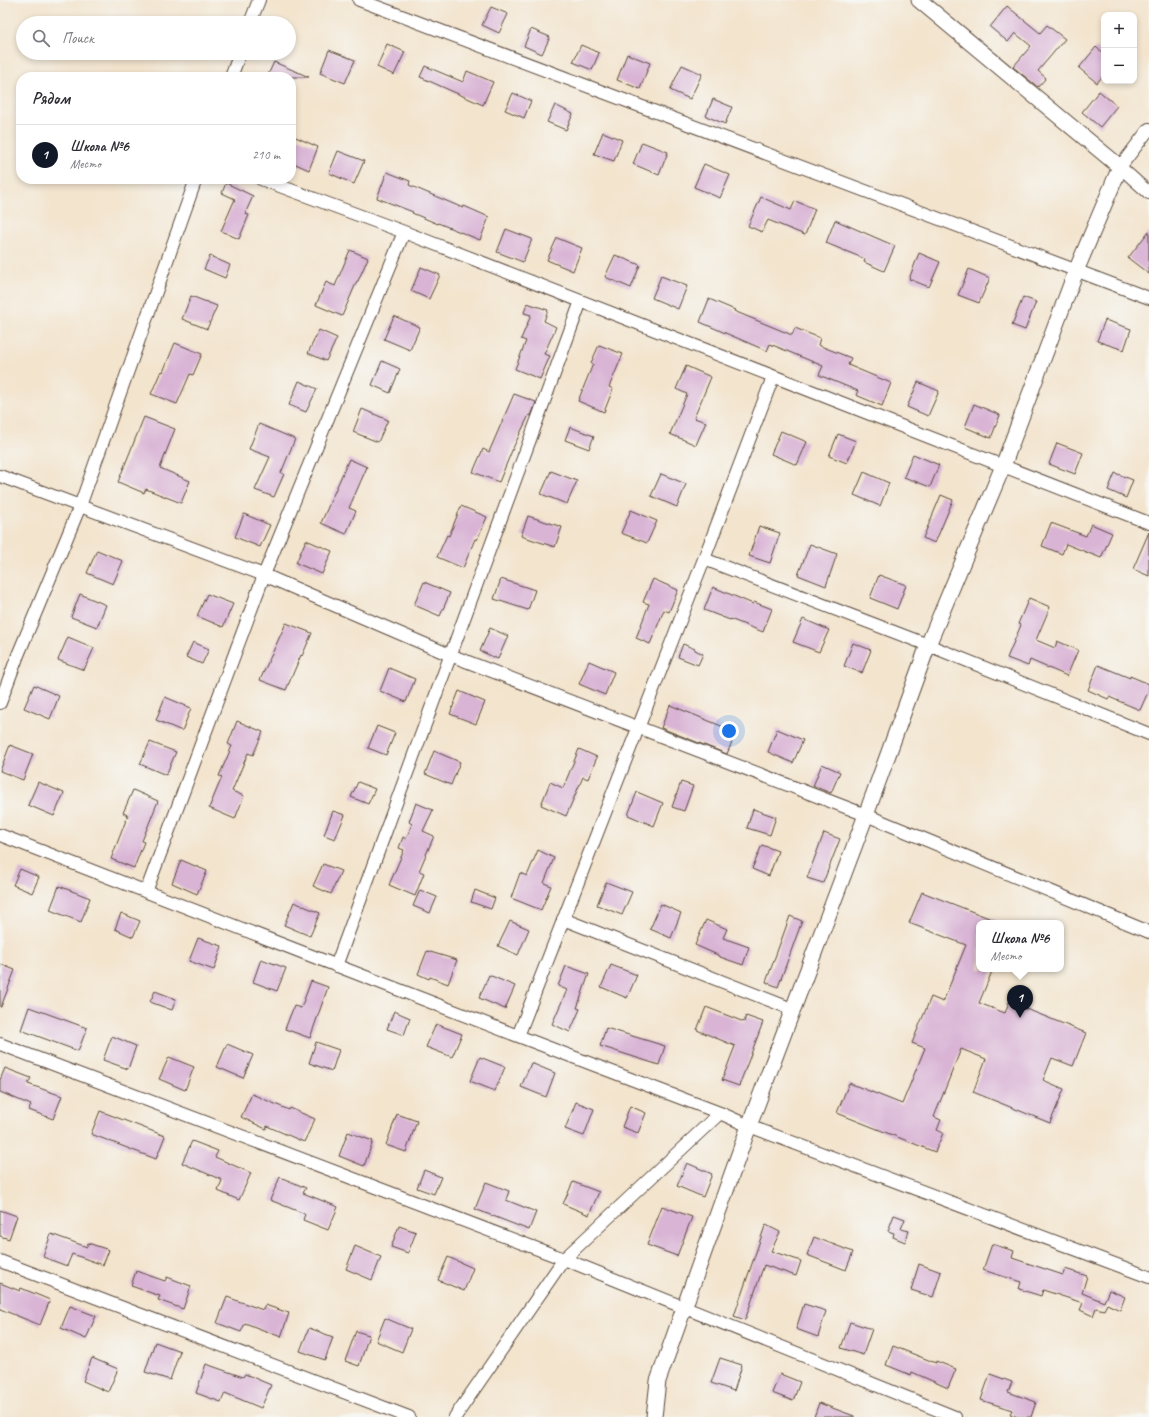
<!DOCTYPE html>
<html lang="ru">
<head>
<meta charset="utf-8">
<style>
	:root { --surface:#fff; --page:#f2f2f3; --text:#2b2b33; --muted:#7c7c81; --line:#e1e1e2; --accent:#111827 }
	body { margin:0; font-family:Caveat,sans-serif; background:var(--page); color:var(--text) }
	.controls { position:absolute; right:12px; top:12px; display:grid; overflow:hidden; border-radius:8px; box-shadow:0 2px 6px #0003 }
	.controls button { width:36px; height:36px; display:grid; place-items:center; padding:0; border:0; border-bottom:1px solid var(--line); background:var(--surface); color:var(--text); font:20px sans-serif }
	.you { position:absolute; left:729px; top:731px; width:14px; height:14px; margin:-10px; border:3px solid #fff; border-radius:50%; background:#1a73e8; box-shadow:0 0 0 6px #1a73e833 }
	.badge { display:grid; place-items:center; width:26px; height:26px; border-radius:50%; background:var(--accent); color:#fff; font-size:13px; font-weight:700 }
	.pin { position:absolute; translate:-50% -33px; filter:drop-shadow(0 1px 2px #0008) }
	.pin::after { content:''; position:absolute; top:21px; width:14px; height:12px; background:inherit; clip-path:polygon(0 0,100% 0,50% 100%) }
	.popup { position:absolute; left:976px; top:920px; width:88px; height:52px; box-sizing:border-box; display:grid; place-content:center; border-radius:8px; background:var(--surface); filter:drop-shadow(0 1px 3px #0005); font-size:13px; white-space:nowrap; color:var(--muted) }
	.popup b { font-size:15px; color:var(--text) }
	.popup::after { content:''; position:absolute; left:50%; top:100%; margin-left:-8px; border:8px solid transparent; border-top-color:var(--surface) }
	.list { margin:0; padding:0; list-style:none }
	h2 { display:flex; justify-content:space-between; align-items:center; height:52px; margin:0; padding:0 16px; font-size:17px }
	h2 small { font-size:13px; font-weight:400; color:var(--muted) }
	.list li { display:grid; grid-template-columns:26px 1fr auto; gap:12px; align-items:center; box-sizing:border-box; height:60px; padding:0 16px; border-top:1px solid var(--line) }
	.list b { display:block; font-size:15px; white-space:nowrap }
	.list p { margin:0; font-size:13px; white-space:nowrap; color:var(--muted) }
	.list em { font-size:13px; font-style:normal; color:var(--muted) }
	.icon { flex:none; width:22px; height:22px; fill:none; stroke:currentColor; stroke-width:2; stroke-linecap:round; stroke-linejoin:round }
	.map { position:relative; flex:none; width:1149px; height:1417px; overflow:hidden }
	.search { position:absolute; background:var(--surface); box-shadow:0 2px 6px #0003; left:16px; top:16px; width:280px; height:44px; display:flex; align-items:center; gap:10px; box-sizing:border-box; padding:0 14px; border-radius:22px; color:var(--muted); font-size:15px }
	.panel { position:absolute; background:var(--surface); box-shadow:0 2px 6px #0003; left:16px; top:72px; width:280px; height:112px; border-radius:16px }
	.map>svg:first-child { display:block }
	.building { fill:#d9b4d5 }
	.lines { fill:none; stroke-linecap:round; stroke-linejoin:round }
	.minor-casing { stroke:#574638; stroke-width:14 }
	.tertiary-casing { stroke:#574638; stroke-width:17 }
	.minor { stroke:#fff; stroke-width:12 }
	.tertiary { stroke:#fff; stroke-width:15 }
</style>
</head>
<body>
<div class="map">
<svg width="1149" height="1417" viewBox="0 0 1149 1417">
	<rect width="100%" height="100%" fill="#f6f6f2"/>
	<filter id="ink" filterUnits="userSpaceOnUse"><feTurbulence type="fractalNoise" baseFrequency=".025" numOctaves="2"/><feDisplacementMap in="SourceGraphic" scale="8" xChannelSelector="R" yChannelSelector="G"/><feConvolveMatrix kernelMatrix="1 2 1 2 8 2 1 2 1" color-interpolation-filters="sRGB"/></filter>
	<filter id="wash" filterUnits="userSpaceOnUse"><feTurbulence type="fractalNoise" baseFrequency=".012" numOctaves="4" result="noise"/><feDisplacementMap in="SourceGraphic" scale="16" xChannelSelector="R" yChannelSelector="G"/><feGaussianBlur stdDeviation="0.9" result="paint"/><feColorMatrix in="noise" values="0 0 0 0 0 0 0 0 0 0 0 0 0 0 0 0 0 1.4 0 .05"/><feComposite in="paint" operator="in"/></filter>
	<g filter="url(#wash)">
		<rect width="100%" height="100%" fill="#f3e4ce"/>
		<g id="blocks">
			<path class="building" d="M1007 6 1040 33 1047 25 1065 39 1038 71 1046 78 1038 87 1013 67 1031 46 1015 33 1008 42 990 27Z
				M491 7 508 14 499 33 482 25Z
				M531 29 550 37 542 54 524 46Z
				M387 44 405 52 394 75 377 67Z
				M581 45 599 53 592 70 573 62Z
				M1096 47 1104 54V74L1097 83 1079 68Z
				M329 50 355 60 345 83 320 73Z
				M627 54 650 63 640 89 617 80Z
				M274 62 309 77H267Z
				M682 65 702 74 690 99 670 90Z
				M425 66 463 82 467 71 493 82 483 105 420 77Z
				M1099 91 1117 106 1100 127 1082 112Z
				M513 93 531 101 524 118 505 110Z
				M713 99 732 107 725 124 706 116Z
				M555 105 573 114 566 130 547 122Z
				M603 132 622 140 614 161 594 154Z
				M291 135 318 147 309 170 291 162Z
				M642 142 668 152 659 175 633 164Z
				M338 151 364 161 354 184 329 173Z
				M704 164 730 175 720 198 694 187Z
				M387 172 410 181 409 185 463 208 464 206 489 217 480 240 438 223V224L412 213 413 212 377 198Z
				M226 183 253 196 245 214 249 215 239 239 221 231 235 199 222 193Z
				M761 197 791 210 795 201 815 209 805 235 768 220 762 232 748 226Z
				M835 220 895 246 884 271 864 262 865 259 826 243Z
				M506 229 532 239 523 262 497 252Z
				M1149 231V274L1128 258Z
				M557 238 582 248 573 271 547 260Z
				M350 250 368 258 358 281H357L342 316 316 305 326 282 335 286Z
				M919 253 940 262 929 287 909 279Z
				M615 255 640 265 631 288 605 277Z
				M210 256 230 265 225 278 204 269Z
				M421 267 440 275 429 299 411 291Z
				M969 269 990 278 979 303 958 295Z
				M661 276 687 286 678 309 652 298Z
				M191 296 217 306 207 329 182 319Z
				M1023 297 1036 302 1025 330 1012 325Z
				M709 299 735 310 734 311 792 335 795 328 820 338 818 345 851 358 848 365 891 383 882 406 856 395 858 391 819 375 823 366 770 344 767 351 700 322Z
				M527 303 548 310 544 321 556 327 544 354 550 356 540 379 515 369 526 341 521 339 531 315 524 313Z
				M394 316 420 327 410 350 384 339Z
				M1105 320 1131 329 1124 350 1097 341Z
				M319 330 337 338 326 361 308 353Z
				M175 343 202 354 193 375 190 374 177 404 151 394 161 371 163 372Z
				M599 345 623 354 609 387 613 389 604 412 578 401 593 364 591 363Z
				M382 361 400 369 390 393 372 385Z
				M686 366 711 377 694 418 706 422 696 445 670 434 687 394 676 389Z
				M299 381 317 389 306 412 289 405Z
				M918 382 939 391 928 416 907 407Z
				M514 394 536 402 531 416 529 415 513 448 499 482 473 472 483 449 489 452Z
				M974 404 1000 415 991 438 965 427Z
				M362 409 388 420 378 442 353 432Z
				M144 417 175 429 160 468 190 481 181 503 146 489 144 493 118 482Z
				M259 424 295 439 281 473 284 474 274 497 255 490 270 457 249 449Z
				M570 427 594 436 589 449 565 440Z
				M781 431 807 442 797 465 771 454Z
				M838 434 856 441 847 463 829 456Z
				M1057 443 1083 453 1075 474 1049 464Z
				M913 454 939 465 930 487 904 477Z
				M349 459 367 467 349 508 356 511 346 534 321 523Z
				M551 471 577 481 567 504 541 494Z
				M864 472 889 483 880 506 854 495Z
				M1115 473 1133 480 1126 498 1108 490Z
				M661 474 686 484 677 507 651 496Z
				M941 495 953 500 935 543 923 538Z
				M461 506 487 517 477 540 475 539 463 568 437 557 447 535 449 536Z
				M631 510 657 521 647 543 621 533Z
				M244 514 270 525 260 547 235 537Z
				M528 516 562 527 555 547 521 536Z
				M1051 523 1086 536 1091 524 1112 533 1101 558 1066 544 1062 554 1042 546Z
				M759 526 780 533 770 563 749 556Z
				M1149 532V576L1133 569Z
				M306 540 332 551 322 574 296 563Z
				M810 544 837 554 826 586 798 575Z
				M97 550 123 561 113 584 87 573Z
				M879 575 906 585 897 609 870 598Z
				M501 579 535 590 528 610 494 599Z
				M653 579 678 590 669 612 664 610 650 644 636 638 649 604 643 602Z
				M424 582 450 593 440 616 414 605Z
				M713 587 753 604 754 602 772 609 763 632 730 619V620L704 610Z
				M80 594 106 605 97 627 71 617Z
				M207 594 233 604 223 627 197 616Z
				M1029 598 1050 607 1036 640 1055 648 1057 641 1078 650 1067 676 1030 660 1028 666 1007 658 1021 625 1018 624Z
				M803 619 829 630 819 652 793 642Z
				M286 623 312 633 302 656 301 655 286 690 260 680Z
				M490 628 508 636 498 659 480 651Z
				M68 637 94 648 84 670 58 660Z
				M193 642 209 649 202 664 186 657Z
				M853 643 871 650 862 673 844 666Z
				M683 644 695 649V650L703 654 698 665 678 657Z
				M589 661 614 672 605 695 579 684Z
				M1098 665 1130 678V676L1149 684V690L1140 710 1109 697 1108 699 1088 690Z
				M389 668 415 679 406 702 380 691Z
				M34 685 59 696 50 719 24 708Z
				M459 691 485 702 476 724 450 714Z
				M165 697 191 708 182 731 156 720Z
				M670 705 736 732 727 754 661 728Z
				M237 721 263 732 253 755 248 753 232 791 244 796 235 819 209 808 222 777 219 776 232 746 228 744Z
				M377 726 395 733 386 755 368 748Z
				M777 729 803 740 793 763 768 752Z
				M150 742 176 752 166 775 140 764Z
				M10 745 33 754 23 780 0 771Z
				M579 749 597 757 588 779 583 777 566 816 541 805 550 782 563 788Z
				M434 751 460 762 451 785 425 774Z
				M822 764 840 772 831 793 813 786Z
				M38 782 64 793 54 816 28 805Z
				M358 782 375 789 368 804 351 797Z
				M681 782 693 786 684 811 672 807Z
				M133 790 158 801 142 841 144 842 134 868 111 859 128 815 123 813Z
				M637 792 663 803 654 826 628 815Z
				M416 803 433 810 423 831 434 836 419 871 424 873 415 896 389 885 404 850 399 848 403 837 406 839 412 824 409 822 410 819Z
				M753 809 776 817 770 835 747 828Z
				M333 811 345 815 335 839 324 835Z
				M824 833 840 839 823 883 807 878Z
				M762 845 778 851 769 876 752 869Z
				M538 850 554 858 544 883 551 886 541 910 511 898 520 873 527 876Z
				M181 860 207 871 197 894 172 883Z
				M323 864 341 871 331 894 313 886Z
				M20 869 39 877 32 893 13 885Z
				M606 882 632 892 622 915 597 905Z
				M59 886 90 898 81 922 50 910Z
				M420 890 437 897 430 913 413 906Z
				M475 890 495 898 491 909 471 902Z
				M922 892 999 922 979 923V969H993L979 1003 1005 1013 1009 1002 1086 1033 1073 1066 1052 1058 1043 1080 1064 1089 1050 1123 973 1092 986 1059 961 1049 934 1117 941 1120 937 1130 943 1133 935 1152 837 1113 849 1083 902 1104 925 1048 912 1043 931 997 943 1002 966 945 909 923Z
				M294 902 320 913 310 936 284 925Z
				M661 904 681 913 671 938 650 929Z
				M121 913 140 921 133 937 115 929Z
				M790 916 802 921 778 987 766 982Z
				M706 920 727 929 723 938 749 947 743 965 720 957V956L695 945Z
				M510 921 529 929 518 955 498 946Z
				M198 938 222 946 214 970 189 961Z
				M427 951 457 960 448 984 430 977 429 979 418 974Z
				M261 959 286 968 277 991 253 982Z
				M0 964 15 970 1 1007H0Z
				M611 965 637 975 627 998 601 987Z
				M566 966 589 974 577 1008 580 1009 570 1032 552 1024 567 990 558 986Z
				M489 975 515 986 505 1009 479 998Z
				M311 981 328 987 310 1038 285 1029 294 1006 301 1008Z
				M155 991 176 999 172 1010 150 1002Z
				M29 1007 87 1028 78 1051 21 1030Z
				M706 1007 744 1022 746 1016 763 1022 739 1086 722 1080 735 1046 697 1030Z
				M394 1011 410 1018 404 1035 387 1029Z
				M436 1024 462 1034 452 1057 426 1047Z
				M606 1028 665 1046 659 1065 600 1046Z
				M112 1036 136 1046 128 1069 103 1060Z
				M316 1042 339 1050 332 1071 309 1063Z
				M227 1044 253 1055 243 1078 217 1067Z
				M169 1057 194 1067 185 1090 159 1079Z
				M480 1057 505 1067 495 1091 470 1081Z
				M531 1063 555 1073 546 1097 521 1087Z
				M5 1068 31 1078 28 1084 62 1096 53 1119 29 1110 31 1105 0 1092V1080Z
				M252 1094 289 1110 290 1108 315 1119 304 1142 267 1126 266 1129 241 1117Z
				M576 1102 594 1109 584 1136 565 1129Z
				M630 1106 646 1113 638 1133 622 1127Z
				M100 1111 165 1136 156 1159 91 1134Z
				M397 1114 417 1121 406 1152 386 1145Z
				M348 1132 373 1141 364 1166 339 1156Z
				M192 1141 218 1151 215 1157 251 1173 239 1200 218 1191 222 1180 182 1163Z
				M687 1163 712 1174 703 1197 677 1186Z
				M424 1170 441 1177 434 1194 417 1188Z
				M280 1177 306 1188 303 1193 338 1207 328 1230 303 1220 305 1214 270 1200Z
				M486 1182 509 1191 506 1200 536 1212 529 1230 475 1209Z
				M573 1182 599 1192 589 1215 563 1204Z
				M662 1206 692 1217 677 1256 647 1245Z
				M0 1210 17 1216 9 1239 0 1236Z
				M894 1215 905 1219 901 1229 909 1231 905 1242 893 1237 894 1233 888 1231Z
				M766 1225 780 1232 771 1251 801 1261 796 1276 764 1265 745 1320 734 1316 765 1226Z
				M399 1226 416 1232 408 1253 391 1247Z
				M51 1234 87 1247 88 1243 109 1250 103 1265 72 1254 67 1266 43 1257Z
				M814 1237 853 1252 846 1270 807 1255Z
				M992 1244 1014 1251 1012 1258 1063 1275 1065 1269 1087 1276 1082 1293 1104 1302 1109 1290 1125 1297 1120 1310 1107 1304 1104 1310 1096 1308 1093 1316 1080 1310 1083 1303 1043 1290 1041 1296 1019 1289 1021 1282 983 1270Z
				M355 1246 381 1257 372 1280 346 1269Z
				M448 1257 473 1268 464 1291 438 1280Z
				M919 1264 941 1272 933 1297 911 1290Z
				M136 1271 165 1281 167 1277 191 1286 183 1309 158 1300 160 1296 131 1286Z
				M0 1283 20 1291 21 1288 50 1300 40 1325 0 1309Z
				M227 1297 263 1310 265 1305 289 1313 281 1337 245 1323 241 1332 217 1323Z
				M804 1304 826 1311 818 1337 796 1329Z
				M70 1306 96 1316 86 1339 61 1328Z
				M385 1318 411 1329 402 1352 376 1341Z
				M850 1322 872 1329 863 1355 841 1348Z
				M309 1328 333 1337 325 1360 300 1351Z
				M356 1331 369 1335 359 1366 345 1361Z
				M155 1342 180 1351 170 1380 145 1372Z
				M893 1346 936 1363V1361L956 1369 948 1388 912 1372 911 1375 886 1365Z
				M92 1358 118 1369 108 1392 83 1381Z
				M720 1358 742 1365 734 1391 711 1383Z
				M206 1364 243 1377 245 1374 271 1385 261 1408 225 1393 221 1402 196 1393Z
				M780 1374 800 1382 793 1401 772 1393Z
				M990 1374 1012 1382 1008 1392 1036 1402 1031 1417H1018L1010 1414 1012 1410 981 1400Z
				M819 1403 854 1416V1417H814Z"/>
		</g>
	</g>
	<g filter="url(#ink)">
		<use href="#blocks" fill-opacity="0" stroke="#574638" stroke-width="1"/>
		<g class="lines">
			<defs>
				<path id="minor" d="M359 0 1149 298
					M250 23 259 0
					M231 77 240 53
					M1149 129 1120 167 1149 193
					M261 179 404 232 1149 523
					M0 476 264 575 450 655 866 815 1149 932
					M704 559 928 645 1149 734
					M0 703 18 655 80 506 196 179
					M0 835 518 1036 720 1113 749 1126 1149 1277
					M146 892 264 575 404 232
					M563 919 792 1009
					M336 966 581 301
					M518 1036 704 559 773 377
					M0 1044 564 1259 720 1113
					M0 1261 409 1417
					M455 1417 564 1259 955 1417"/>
				<path id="tertiary" d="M654 1417 658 1381 749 1126 866 815 928 645 1003 466 1076 271 1120 167 919 0"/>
			</defs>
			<use href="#minor" class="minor-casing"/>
			<use href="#tertiary" class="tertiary-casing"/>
			<use href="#minor" class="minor"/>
			<use href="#tertiary" class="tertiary"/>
		</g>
	</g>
</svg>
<div class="controls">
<button>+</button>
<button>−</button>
</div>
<div class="you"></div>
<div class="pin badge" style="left:1020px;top:1018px">1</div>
<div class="popup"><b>Школа №6</b>Место</div>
<div class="search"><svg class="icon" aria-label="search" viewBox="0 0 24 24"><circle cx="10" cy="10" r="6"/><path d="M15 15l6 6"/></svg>Поиск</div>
<section class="panel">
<h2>Рядом<small></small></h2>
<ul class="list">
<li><span class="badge">1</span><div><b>Школа №6</b><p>Место</p></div><em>210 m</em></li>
</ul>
</section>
</div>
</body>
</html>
